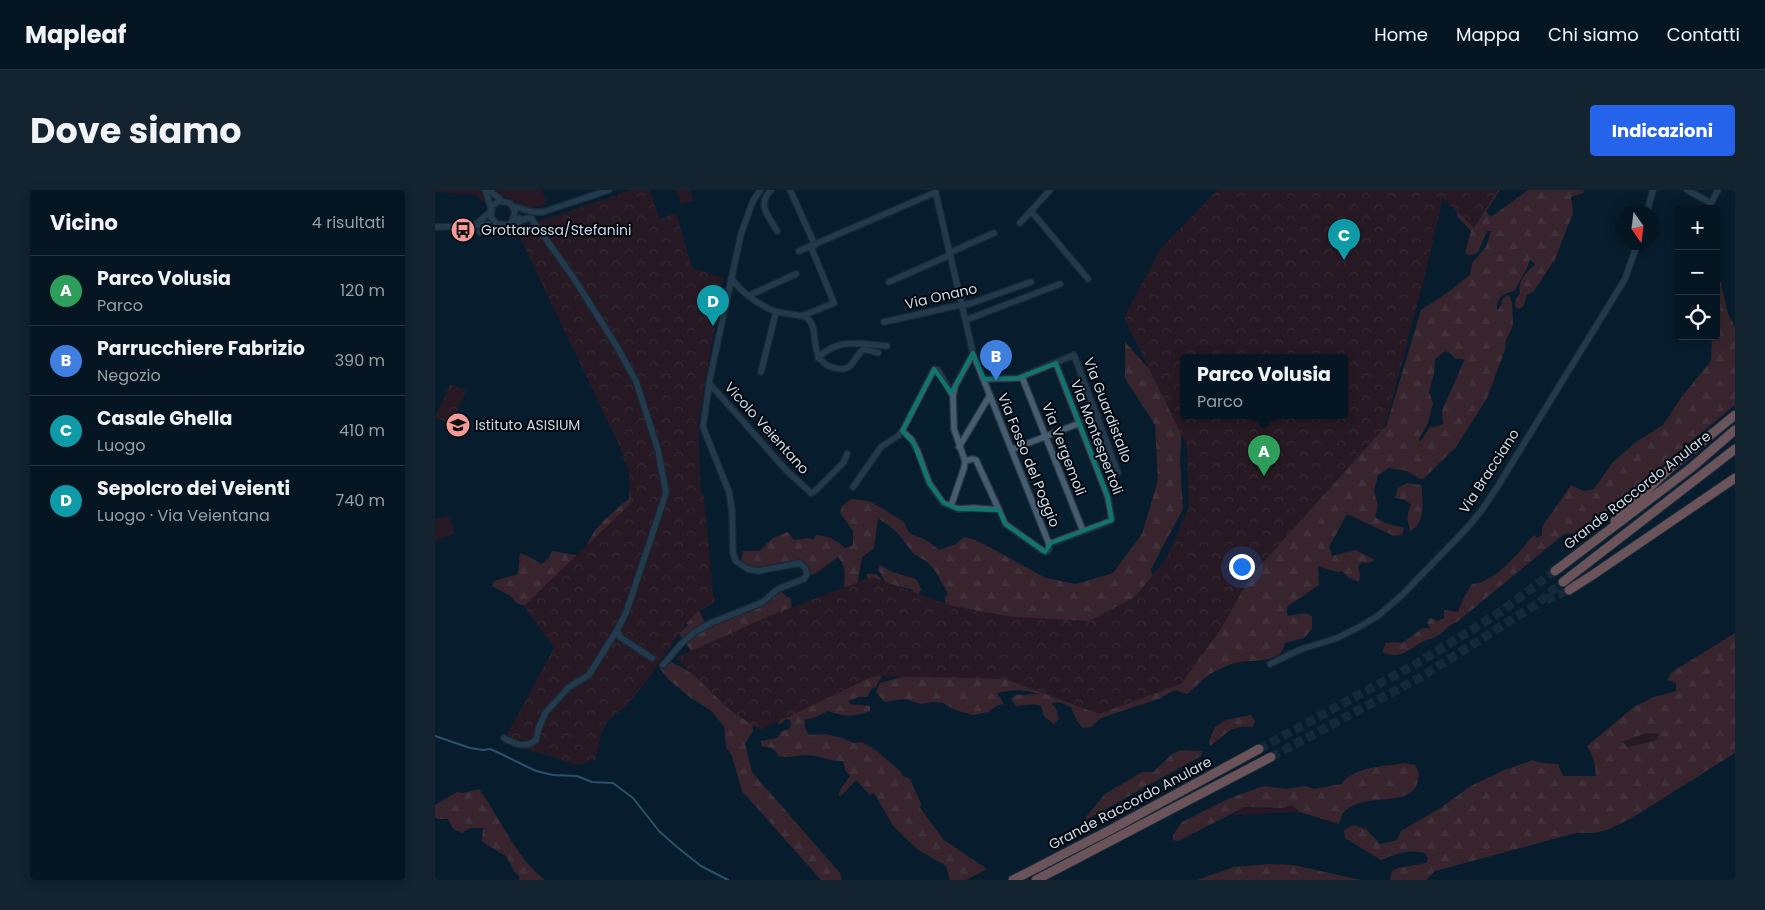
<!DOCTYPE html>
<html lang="it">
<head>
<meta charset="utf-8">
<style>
	:root { --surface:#051622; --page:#13232f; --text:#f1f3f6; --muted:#979fa5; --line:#263540; --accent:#2563eb }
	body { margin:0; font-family:Poppins,sans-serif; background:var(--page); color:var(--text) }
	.controls { position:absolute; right:15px; top:15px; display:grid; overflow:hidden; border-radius:5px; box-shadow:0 2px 12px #0003 }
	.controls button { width:45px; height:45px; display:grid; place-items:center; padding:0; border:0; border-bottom:1px solid var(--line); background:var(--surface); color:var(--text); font:25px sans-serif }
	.compass { position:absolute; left:1180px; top:15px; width:45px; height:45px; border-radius:50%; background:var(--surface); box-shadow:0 2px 12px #0003; rotate:166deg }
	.you { position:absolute; left:806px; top:376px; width:18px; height:18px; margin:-12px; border:4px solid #fff; border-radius:50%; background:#1a73e8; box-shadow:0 0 0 8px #1a73e833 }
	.badge { display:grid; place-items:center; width:32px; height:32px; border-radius:50%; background:var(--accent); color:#fff; font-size:16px; font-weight:700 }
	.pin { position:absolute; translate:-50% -41px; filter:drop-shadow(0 1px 2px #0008) }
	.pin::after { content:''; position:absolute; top:26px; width:18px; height:15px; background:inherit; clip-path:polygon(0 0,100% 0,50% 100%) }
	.popup { position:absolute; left:745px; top:164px; width:168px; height:65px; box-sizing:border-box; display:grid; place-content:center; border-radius:5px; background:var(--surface); filter:drop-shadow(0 1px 4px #0005); font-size:16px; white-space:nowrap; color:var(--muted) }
	.popup b { font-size:19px; color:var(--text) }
	.popup::after { content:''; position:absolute; left:50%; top:100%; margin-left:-10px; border:10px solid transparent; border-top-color:var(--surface) }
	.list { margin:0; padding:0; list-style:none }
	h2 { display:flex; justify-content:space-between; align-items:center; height:65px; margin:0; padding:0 20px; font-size:21px }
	h2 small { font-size:16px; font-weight:400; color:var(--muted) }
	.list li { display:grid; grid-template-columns:32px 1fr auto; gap:15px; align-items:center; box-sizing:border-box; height:70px; padding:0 20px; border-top:1px solid var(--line) }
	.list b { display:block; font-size:19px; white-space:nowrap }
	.list p { margin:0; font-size:16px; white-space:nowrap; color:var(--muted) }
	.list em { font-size:16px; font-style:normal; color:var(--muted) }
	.icon { flex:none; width:28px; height:28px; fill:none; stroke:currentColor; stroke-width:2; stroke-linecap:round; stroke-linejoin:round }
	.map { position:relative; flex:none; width:1300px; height:690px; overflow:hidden; border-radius:5px }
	header { display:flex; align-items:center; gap:30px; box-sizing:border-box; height:70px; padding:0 25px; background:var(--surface); border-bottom:1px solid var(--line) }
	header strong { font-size:24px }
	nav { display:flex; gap:28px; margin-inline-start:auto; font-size:18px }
	.intro { display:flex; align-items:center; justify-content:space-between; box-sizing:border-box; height:120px; padding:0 30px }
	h1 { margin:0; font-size:35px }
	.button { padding:12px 22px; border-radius:5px; background:var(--accent); color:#fff; font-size:18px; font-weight:700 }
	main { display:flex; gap:30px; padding:0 30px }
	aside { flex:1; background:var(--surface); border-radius:5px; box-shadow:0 2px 12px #0003 }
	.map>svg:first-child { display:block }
	.green { fill:#4f1617 }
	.forest { fill:url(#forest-firs); fill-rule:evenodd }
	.park { fill:url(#park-crowns); fill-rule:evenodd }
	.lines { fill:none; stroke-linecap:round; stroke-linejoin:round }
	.stream { stroke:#5c8eb1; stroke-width:2 }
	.highway-tunnel { stroke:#243a49; stroke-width:9; stroke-dasharray:9 4.5; stroke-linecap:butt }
	.minor-casing { stroke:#2d3543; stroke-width:8 }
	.highway-casing { stroke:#2d3543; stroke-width:11 }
	.minor { stroke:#445d70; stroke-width:5.5 }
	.highway { stroke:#e49591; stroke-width:9 }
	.marked { fill:none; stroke:#0f766e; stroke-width:4; stroke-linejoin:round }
	.labels { text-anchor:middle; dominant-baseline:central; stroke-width:4; stroke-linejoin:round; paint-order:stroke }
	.poi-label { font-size:14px; fill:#cbd9e4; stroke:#02070e; text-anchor:start }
	.street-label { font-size:14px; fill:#cbd9e4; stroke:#02070e }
</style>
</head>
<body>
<header>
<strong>Mapleaf</strong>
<nav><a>Home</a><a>Mappa</a><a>Chi siamo</a><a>Contatti</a></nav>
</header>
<div class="intro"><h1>Dove siamo</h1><a class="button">Indicazioni</a></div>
<main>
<aside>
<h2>Vicino<small>4 risultati</small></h2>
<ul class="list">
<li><span class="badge" style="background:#2e9e5b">A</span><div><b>Parco Volusia</b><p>Parco</p></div><em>120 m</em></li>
<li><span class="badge" style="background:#3f7fe0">B</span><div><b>Parrucchiere Fabrizio</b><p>Negozio</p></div><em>390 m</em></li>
<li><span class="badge" style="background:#0f9aa8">C</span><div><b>Casale Ghella</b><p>Luogo</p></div><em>410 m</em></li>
<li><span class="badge" style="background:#0f9aa8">D</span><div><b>Sepolcro dei Veienti</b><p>Luogo · Via Veientana</p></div><em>740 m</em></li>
</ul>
</aside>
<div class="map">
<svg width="1300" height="690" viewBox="0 0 1300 690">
	<defs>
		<pattern id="forest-firs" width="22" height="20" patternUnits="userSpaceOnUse" patternTransform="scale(1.25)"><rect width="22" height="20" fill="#722d2d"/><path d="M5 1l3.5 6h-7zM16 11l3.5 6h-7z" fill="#854b4b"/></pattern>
		<pattern id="park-crowns" width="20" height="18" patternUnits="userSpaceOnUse" patternTransform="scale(1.25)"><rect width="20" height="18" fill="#4f1617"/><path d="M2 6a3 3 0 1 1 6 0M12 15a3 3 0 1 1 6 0" fill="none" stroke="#673739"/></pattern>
	</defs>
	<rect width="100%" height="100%" fill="#071e2e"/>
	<path class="green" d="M0 0H107L112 14 94 18 86 17 81 11 68 6 47 12 41 5 2 2Z
		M241 0H255L258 10 246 14Z
		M13 325 20 344 0 351V330Z
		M1211 543H1224L1222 550 1193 557 1186 552Z
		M858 615 864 622 797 625 810 617 834 619Z"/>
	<path class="forest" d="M1031 0H1065L1051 21 1056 27 1093 0H1149L1148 3 1136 7 1138 23 1120 69 1099 101 1092 105 1088 117 1083 119 1080 116 1081 109 1085 103C1082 91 1091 82 1100 75L1095 69 1093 76 1080 100C1068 105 1062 105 1062 121L1067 114 1066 111 1072 105 1075 107 1077 114 1078 136 1071 150 1070 160 1052 208 1021 257 988 289 983 288 972 281 954 278 943 285 939 302 943 315 940 327 950 333 969 338 967 345 959 346 912 324 894 357 897 366 921 360 940 370 934 373 927 372 923 377 925 385 924 392 914 388 907 381 902 382 883 376 884 395 852 417V426L870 423 877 426V439L869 448 850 453C847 473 820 470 805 472 797 473 789 477 783 480 771 485 762 495 753 504L739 500 726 508 666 528 656 537 648 538 642 531 636 517 624 512 616 513 621 519 624 529 619 534 609 526 606 516 599 514 581 516 576 509 581 505 604 504C590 499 576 500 562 503L569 514 563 515 553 522 538 525 520 520 508 513 498 512 486 514 470 509 449 512 441 502 445 493 466 487 462 480 615 475 921 250 951 237 986 120 1012 103 1035 85 1037 73 1051 57 1056 41H1052L1043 62 1040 64 1034 65 1030 63 1036 41 1023 27 1021 20ZM1010 161 1016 164 1020 169H1028L1029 171 1007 221 1008 234 999 237 996 236 985 252 984 249 993 233 998 213 994 202 999 183 1000 169Z
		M1281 82H1283L1293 124 1300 137V215L1186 310 1142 343 1129 344 1022 432C1013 435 1010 441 1002 446 998 449 992 449 987 452 973 460 965 470 947 462L951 453 960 452 967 453 988 438H995L992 432 996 428 1002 431 1009 428V420L1023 422 1029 407 1037 394C1057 392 1073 374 1086 360 1091 355 1093 350 1099 345L1102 348 1107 345V337L1136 295 1149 301 1159 299 1177 273 1201 252 1228 235 1248 205 1276 171 1277 146H1281Z
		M690 152 722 188 747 230 745 272 748 319 716 379 718 393 669 442 510 418V407L513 404 501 382 491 371 479 364 461 341 443 328 439 358 427 367 422 397 413 402 409 396C410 384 411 376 403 367L378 385 366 375 325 380 305 376 308 361H324L338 348 353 342 359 350 375 348 378 350 381 345C394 346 400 349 410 358L418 355V341L405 323 407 316 416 309 433 311 445 317 469 332 474 343 493 351 504 360 521 354 529 347 543 351 611 388 641 394 678 383 707 344 723 290 720 235 690 188Z
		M187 258 222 291 106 419 83 414 74 405 57 396 59 391 83 384 85 363 95 367 106 374 114 368 117 361 146 366C151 358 154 350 159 342 166 332 184 316 194 309L196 279 189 270Z
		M972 293 985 295 987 297C987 315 991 330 976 341 971 331 972 324 976 314L970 310 960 308 963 298Z
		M445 375 457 382 481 389 486 399 484 403 491 412 432 396V384H441L448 391 470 406 479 400 451 393 443 379Z
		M344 401 356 409 357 424 257 462 244 444 253 435 244 424 280 412 264 421 272 437 295 426 323 418 332 406Z
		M1300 443V563L1197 628 1172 640 1159 643H1141L1000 681 991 690H955L957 681 963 678 991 673 993 669 991 664C975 658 961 664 946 670L910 648 909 640 919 635 931 639 945 654 962 650 966 641 1007 617 1036 596 1067 581 1098 570 1106 573 1123 574 1128 586H1161L1159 570 1152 556 1199 517 1219 507 1241 501V493L1232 490 1237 482ZM1211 543 1224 544 1222 550 1193 557 1187 552Z
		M228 469C257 478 292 511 317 530L318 541 310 554 317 582 405 683 407 690H386L307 601 297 566 291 557 289 536 275 520 256 508 233 489 224 477Z
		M447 485 441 497 437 498 432 507H423L414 511 415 514 435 516V521C418 527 410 527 393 521L379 528 370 529V538L374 545 391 544 407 548 419 553 427 552 442 561 465 581 468 586 475 589 486 614 485 618 509 650 552 679 531 690H515L511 676 482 659 459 637 439 603 435 605 421 590 407 605 404 606 405 600 415 586 410 580 408 571C396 572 384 565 372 565 360 565 355 569 343 566 340 558 337 557 329 557L326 555V551L342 548 347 541 354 539 356 535 355 530 351 529 344 535 343 531 393 495Z
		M816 525 820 532 817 537C796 535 791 544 775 556L774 551 780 537 791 530Z
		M746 560 767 561 766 566 647 632 670 604 707 582H718L737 564Z
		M969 573 980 575 984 583C983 587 983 594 980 598 967 617 926 602 908 623 906 626 905 631 904 634L864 622 858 615 848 618 810 617 743 651 738 650V645L747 632 795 608 829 596 851 599 871 596 879 599 906 594C920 576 948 577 969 573Z
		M44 599C66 629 80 667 110 690H84L85 687 79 681 71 666 47 652 48 638H35L27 643 18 639 13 629H2L0 627V615L22 602 29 603Z
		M835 674 858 675 926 690H762L799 677Z"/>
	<path class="park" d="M197 0H214L225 29 241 23 257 78 288 88 263 234 266 305H269L277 398 280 412 264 421 250 435 213 489 191 516 172 531 166 544 160 570 144 575 68 552 119 458 89 416 196 313 194 282 185 257 81 39Z
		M783 0H1063L1039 38 1008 8 989 89 950 237 815 387 786 439 746 494 664 524 570 489 439 486 325 540 295 520 241 468 334 426 437 387 518 416 579 427 654 431 700 407 732 367 754 317 752 256 689 128 725 59ZM909 167V225H749V167Z
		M15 194 31 201 16 234 0 227Z"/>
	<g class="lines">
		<path class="stream" d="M0 546 35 558 48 560 55 559 62 562 101 581 118 585 142 586 157 592 178 593 198 608 224 641 242 657 266 676 293 690"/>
		<path class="highway-tunnel" d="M1111 410 1134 400
			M824 559 979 475 1064 423 1120 381
			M836 567 986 487 1100 415 1128 392"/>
		<defs>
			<path id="minor" d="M50 0 56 18
				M54 0 67 11
				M336 0C321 15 334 26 342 41
				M355 0 380 55
				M1252 0 1276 13 1283 0
				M78 16 97 22H108L174 0
				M596 21 653 89
				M1212 22 1218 0
				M77 31 80 21 75 13 64 11 57 16 56 27 62 34 72 35 84 28
				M585 33 615 0
				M40 35 55 22
				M0 37 33 36 53 34
				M45 42 48 38C57 35 62 41 71 39 81 37 85 27 96 28L138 87 181 155 201 191 223 260 231 303 191 423 182 440 154 485 134 497 111 522 104 537 101 550C90 558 81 555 69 548
				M364 61 501 2
				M514 63 559 43
				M296 88C307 103 325 116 342 122 350 124 366 124 372 128 387 140 370 171 400 178 419 183 417 168 429 159L443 163
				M454 92 515 65
				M313 106 361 84
				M367 126 399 113 376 57
				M531 130 625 94
				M449 132 520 116 534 114 596 92
				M538 163 520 196 518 206 519 239 530 271 538 269 541 270 564 320
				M383 168C403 147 426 154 452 156
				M326 182 341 122
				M587 187 648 341
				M549 189 583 188 639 165 683 283
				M274 193 352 281 376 303 379 302 409 272 412 264
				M467 241 476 249 482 260 494 293 508 313 523 319 539 318 564 320 570 334 608 361 611 362 614 360V354L538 163 500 0
				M524 257 555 205
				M578 259 663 226
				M418 297 446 257 463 246 467 241 499 179 503 180 518 206
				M516 316 529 278 530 271
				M614 354 676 331 677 329 673 307 621 173
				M182 440 185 447 217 468
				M835 474 864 460 902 448 926 436 944 425 966 406 1033 337 1046 321 1061 299 1190 89 1203 52
				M228 475 246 454 260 442 276 433 328 412 343 399 369 389 372 384 370 378 365 373 323 381 313 379 301 371 298 363 297 320 294 302 268 237 275 188 306 44 318 11 325 0"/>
			<path id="highway" d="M1180 331 1235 278 1300 225
				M1120 381 1256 278 1300 240
				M1128 392 1300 259
				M1134 400 1159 384 1300 288
				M578 690 677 639 824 559
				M601 690 836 567"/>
		</defs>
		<use href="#minor" class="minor-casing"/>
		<use href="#highway" class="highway-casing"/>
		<use href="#minor" class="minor"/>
		<use href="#highway" class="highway"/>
	</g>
	<path d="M0 0H1300V690H0ZM538 163 549 189 583 188 621 173 673 307 677 330 616 353 610 362 570 334 564 320 523 319 509 313 494 293 479 254 467 241 499 179 516 203Z" fill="#071e2e" fill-opacity=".55" fill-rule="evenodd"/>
	<path class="marked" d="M538 163 549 189 583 188 621 173 673 307 677 330 616 353 610 362 570 334 564 320 523 319 509 313 494 293 479 254 467 241 499 179 516 203Z"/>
	<defs>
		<symbol id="bus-disc" viewBox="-11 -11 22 22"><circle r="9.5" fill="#f59b97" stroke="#02070e"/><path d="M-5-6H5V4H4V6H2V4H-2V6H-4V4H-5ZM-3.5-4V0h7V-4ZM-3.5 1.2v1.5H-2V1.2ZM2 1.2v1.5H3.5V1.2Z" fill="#111"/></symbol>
		<symbol id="school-disc" viewBox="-11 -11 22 22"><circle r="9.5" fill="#f59b97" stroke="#02070e"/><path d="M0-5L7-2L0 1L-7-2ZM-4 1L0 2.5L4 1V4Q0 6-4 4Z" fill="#111"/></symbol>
	</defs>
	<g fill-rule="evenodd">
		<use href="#bus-disc" x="14" y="26" width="28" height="28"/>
		<use href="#school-disc" x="9" y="221" width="28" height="28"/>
	</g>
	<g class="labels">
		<g class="poi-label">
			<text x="46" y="40">Grottarossa/Stefanini</text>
			<text x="40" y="235">Istituto ASISIUM</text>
		</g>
		<g class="street-label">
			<text transform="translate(506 106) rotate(-13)">Via Onano</text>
			<text transform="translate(673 220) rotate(69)">Via Guardistallo</text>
			<text transform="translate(332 238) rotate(48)">Vicolo Veientano</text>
			<text transform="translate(662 247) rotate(69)">Via Montespertoli</text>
			<text transform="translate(629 259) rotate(69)">Via Vergemoli</text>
			<text transform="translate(594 270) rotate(68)">Via Fosso del Poggio</text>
			<text transform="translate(1054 281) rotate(-57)">Via Bracciano</text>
			<text transform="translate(1202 300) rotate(-38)">Grande Raccordo Anulare</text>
			<text transform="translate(695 613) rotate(-28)">Grande Raccordo Anulare</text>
		</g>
	</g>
</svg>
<div class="controls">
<button>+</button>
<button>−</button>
<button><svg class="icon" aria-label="locate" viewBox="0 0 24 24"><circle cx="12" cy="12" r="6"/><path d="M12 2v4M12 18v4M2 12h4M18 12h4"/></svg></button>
</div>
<svg class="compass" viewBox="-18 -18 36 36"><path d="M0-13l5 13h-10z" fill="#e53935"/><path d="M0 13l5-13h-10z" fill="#979fa5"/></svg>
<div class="you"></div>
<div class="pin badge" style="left:829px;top:286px;background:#2e9e5b">A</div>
<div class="popup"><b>Parco Volusia</b>Parco</div>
<div class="pin badge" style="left:561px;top:191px;background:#3f7fe0">B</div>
<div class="pin badge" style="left:909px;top:70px;background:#0f9aa8">C</div>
<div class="pin badge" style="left:278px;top:136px;background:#0f9aa8">D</div>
</div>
</main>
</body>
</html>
